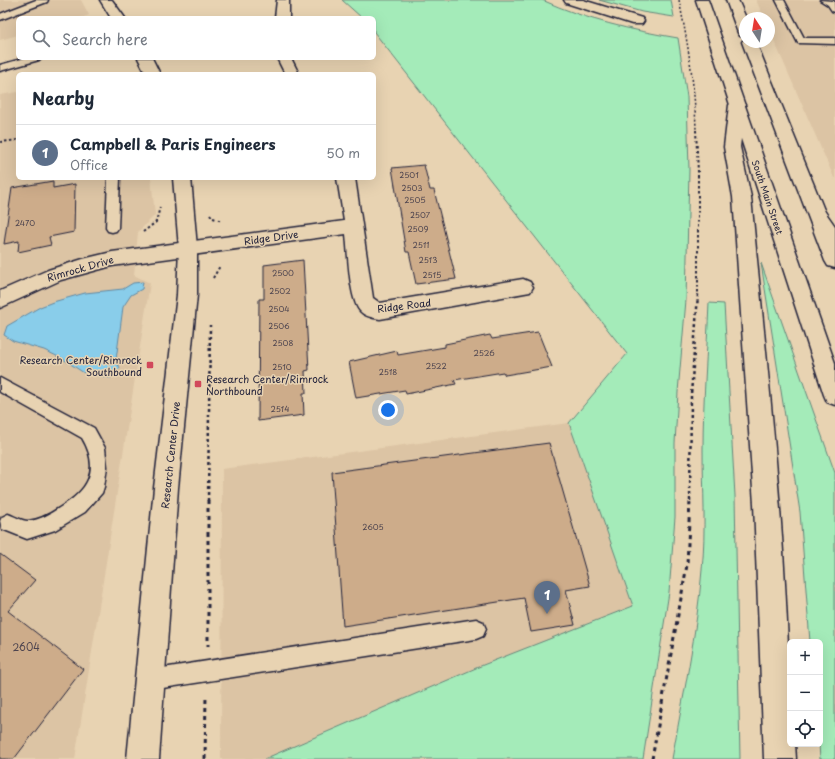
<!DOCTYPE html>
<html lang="en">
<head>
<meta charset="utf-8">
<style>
	:root { --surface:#fff; --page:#f2f2f3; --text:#1f2937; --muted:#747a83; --line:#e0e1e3; --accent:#d1495b }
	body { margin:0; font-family:"Playpen Sans",sans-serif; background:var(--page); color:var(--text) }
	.controls { position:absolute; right:12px; bottom:12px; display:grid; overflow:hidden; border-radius:6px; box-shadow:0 4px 16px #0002 }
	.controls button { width:36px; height:36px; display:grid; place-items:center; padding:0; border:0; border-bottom:1px solid var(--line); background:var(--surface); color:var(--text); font:20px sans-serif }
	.compass { position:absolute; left:739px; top:12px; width:36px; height:36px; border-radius:50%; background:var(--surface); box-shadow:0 4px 16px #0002; rotate:348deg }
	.you { position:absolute; left:388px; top:410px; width:14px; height:14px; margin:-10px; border:3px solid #fff; border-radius:50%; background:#1a73e8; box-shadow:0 0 0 6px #1a73e833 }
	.badge { display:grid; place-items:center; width:26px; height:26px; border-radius:50%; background:var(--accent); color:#fff; font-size:13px; font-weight:700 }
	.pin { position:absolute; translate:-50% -33px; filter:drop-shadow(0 1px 2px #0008) }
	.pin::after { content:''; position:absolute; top:21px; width:14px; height:12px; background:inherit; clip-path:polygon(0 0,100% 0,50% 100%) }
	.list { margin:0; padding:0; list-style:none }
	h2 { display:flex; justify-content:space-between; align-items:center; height:52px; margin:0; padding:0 16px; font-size:17px }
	h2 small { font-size:13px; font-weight:400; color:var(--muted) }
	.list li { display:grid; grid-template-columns:26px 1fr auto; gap:12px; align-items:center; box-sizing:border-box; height:56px; padding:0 16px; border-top:1px solid var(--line) }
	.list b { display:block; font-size:15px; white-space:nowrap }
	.list p { margin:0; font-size:13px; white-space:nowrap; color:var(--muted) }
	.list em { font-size:13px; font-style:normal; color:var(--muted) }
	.icon { flex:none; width:22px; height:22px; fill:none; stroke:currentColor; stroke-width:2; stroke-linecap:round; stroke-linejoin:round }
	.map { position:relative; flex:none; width:835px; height:759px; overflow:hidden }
	.search { position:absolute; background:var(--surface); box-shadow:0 4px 16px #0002; left:16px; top:16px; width:360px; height:44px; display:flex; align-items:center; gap:10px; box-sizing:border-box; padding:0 14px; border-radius:6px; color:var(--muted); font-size:15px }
	.panel { position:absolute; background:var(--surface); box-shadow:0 4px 16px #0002; left:16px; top:72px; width:360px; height:108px; border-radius:6px }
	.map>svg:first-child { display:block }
	.built { fill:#dcc4a4 }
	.green { fill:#a4ebb9; stroke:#63867a }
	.water { fill:#89cdea; stroke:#6089a4 }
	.building { fill:#cdac8a; stroke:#22223b }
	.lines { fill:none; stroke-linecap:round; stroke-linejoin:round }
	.lane-casing { stroke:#22223b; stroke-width:3 }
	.street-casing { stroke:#22223b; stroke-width:3 }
	.secondary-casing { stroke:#22223b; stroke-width:3 }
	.primary-casing { stroke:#22223b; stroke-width:3 }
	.highway-casing { stroke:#22223b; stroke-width:3 }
	.path-far3 { stroke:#22223b; stroke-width:1.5; stroke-dasharray:2 2; stroke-linecap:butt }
	.path-far2 { stroke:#22223b; stroke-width:2; stroke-dasharray:2.5 2.5; stroke-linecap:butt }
	.path-far1 { stroke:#22223b; stroke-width:2.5; stroke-dasharray:3 3; stroke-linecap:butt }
	.path { stroke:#22223b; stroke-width:3; stroke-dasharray:4 4; stroke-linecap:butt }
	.lane { fill:#e8d3b2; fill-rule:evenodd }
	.street { fill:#e8d3b2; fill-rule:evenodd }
	.secondary { fill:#e8d3b2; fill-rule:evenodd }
	.primary { fill:#e8d3b2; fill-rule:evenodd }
	.highway { fill:#e8d3b2; fill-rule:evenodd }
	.poi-dot { fill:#d1495b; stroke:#e8d3b2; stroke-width:1.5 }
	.labels { text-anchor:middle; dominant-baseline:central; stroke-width:3; stroke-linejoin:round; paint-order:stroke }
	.number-label { font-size:8px; fill:#4d444f }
	.far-street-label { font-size:9px; fill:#22223b; stroke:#e8d3b2 }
	.street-label { font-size:10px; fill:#22223b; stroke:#e8d3b2 }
	.poi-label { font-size:10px; fill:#22223b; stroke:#e8d3b2; text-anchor:end }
	.near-number-label { font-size:10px; fill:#4d444f }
</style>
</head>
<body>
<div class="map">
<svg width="835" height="759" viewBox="0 0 835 759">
	<rect width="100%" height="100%" fill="#e8d3b2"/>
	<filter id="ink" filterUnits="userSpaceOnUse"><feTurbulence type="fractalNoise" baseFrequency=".025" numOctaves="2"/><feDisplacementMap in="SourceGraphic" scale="8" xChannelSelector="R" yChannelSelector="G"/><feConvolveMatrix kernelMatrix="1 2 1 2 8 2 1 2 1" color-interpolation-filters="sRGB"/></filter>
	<g filter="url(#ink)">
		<path class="built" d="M0 0H81L89 15 80 18H18V35L0 40Z
			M756 0H835V180L769 29V18H764Z
			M18 92V178H151L155 215 138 232 134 275 150 283 75 759H0V95Z
			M569 423 633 606 483 665 264 759H221L222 469Z"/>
		<path class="green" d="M342 0H542C587 20 630 30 678 38L687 97 689 170 686 300 678 392 675 443V517L669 592 643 759H264L483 665 633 606 569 423 627 354 374 32V18H362Z
			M599 0H671L674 17 642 12Z
			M761 263 835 473V759H820L819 744H820V642H810L800 512Z
			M709 303 724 304 735 496 740 759H672C683 697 697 632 702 570 706 530 703 489 703 449 703 400 707 352 709 303Z"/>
		<path class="water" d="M143 282 142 289 131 295 123 307 116 360 120 368 111 378 84 373 63 359 44 350 13 341 4 335 7 326 40 307 53 302 85 293 123 289 133 283Z"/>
		<path class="building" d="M424 165 430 190H434L456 279 416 284 409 252H406L392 168Z
			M53 181V188L75 184 74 232 49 237 51 245 18 252 19 241 4 244 12 188Z
			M303 260 309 370 305 371 306 393H303L304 415 258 421 259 299H264V265Z
			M538 332 552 367 505 375 503 372 454 380 456 384 406 394 405 390 356 398 349 362 397 351 398 355 445 347V344L490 335 492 339Z
			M549 443 590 586 566 590 575 625 531 632 524 598 343 626 332 472Z
			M0 554 35 580 8 611 83 669 14 759H0Z"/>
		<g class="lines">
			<defs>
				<path id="lane" d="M36 0H48L47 2 0 20V14Z
					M776 0H784L804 38H835V44L798 43Z
					M820 0 834 1 835 12 832 11 828 5Z
					M25 58H41L39 60 0 71V65Z
					M108 178H120L118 228 116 231 112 232 108 231 106 228Z
					M0 378 94 428 105 448 107 467 104 487 102 493 85 512 55 530 27 539 2 529 0 521 2 517 8 514C14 516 22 521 28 521 40 520 50 514 59 508 88 491 101 470 82 438L0 392Z
					M476 619 483 622 486 629 483 636 476 639 150 690 143 687 140 680 143 673 150 670Z"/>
				<path id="street" d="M277 0H289V18H275Z
					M564 0H583L642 18 644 21 642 24H632L566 3Z
					M277 58H291L299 74H285Z
					M337 178H355L373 298 380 303 523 279 530 282 533 287 530 292 380 319C373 318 364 316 360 311 349 299 348 251 346 234L112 266 61 280 0 308V291L48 270 83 259 112 252 344 221Z"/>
				<path id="secondary" d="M100 0H112L125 18H111Z
					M138 58H152L160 74H146Z
					M173 178H191L197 248V295L178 488 159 759H127L154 488 177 295 179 248Z"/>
				<path id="primary" d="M696 0H708L835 363V405L827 402 824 395Z
					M726 0H738L746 18 745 37 740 36 738 33Z
					M744 39 745 42H756L835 237V268L828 266 825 261 742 42Z"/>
				<path id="highway" d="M737 100 742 102 745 105 740 147 751 197C768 379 790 561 790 744H795L796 759H764L754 504 733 197 724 147 729 105 732 102Z
					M815 204 821 206 835 226V247L828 245 806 210 809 206Z"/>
			</defs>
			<use href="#lane" class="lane-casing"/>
			<use href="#street" class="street-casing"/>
			<use href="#secondary" class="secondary-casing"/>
			<use href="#primary" class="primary-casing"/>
			<use href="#highway" class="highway-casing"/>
			<path class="path-far3" d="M679 0C688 44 695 86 696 131"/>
			<path class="path-far2" d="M696 130 698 172V295
				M0 142 18 140
				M210 214 213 218 222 221
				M143 232 156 222 160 207
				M213 278 220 266"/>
			<path class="path-far1" d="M208 501 210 325
				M690 501 691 395 698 294"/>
			<path class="path" d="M208 500V646
				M205 759 206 695
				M652 759 687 565 690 500"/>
			<use href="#lane" class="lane"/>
			<use href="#street" class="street"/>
			<use href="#secondary" class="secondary"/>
			<use href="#primary" class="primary"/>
			<use href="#highway" class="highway"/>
		</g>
	</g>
	<g class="poi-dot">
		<rect x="146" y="361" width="8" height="8" rx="2"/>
		<rect x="194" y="380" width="8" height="8" rx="2"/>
	</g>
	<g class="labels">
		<g class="number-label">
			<text x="409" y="175">2501</text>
			<text x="412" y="188">2503</text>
			<text x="415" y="200">2505</text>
			<text x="420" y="215">2507</text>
			<text x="25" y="223">2470</text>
			<text x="418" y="229">2509</text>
			<text x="421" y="245">2511</text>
			<text x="428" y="260">2513</text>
			<text x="283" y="273">2500</text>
			<text x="432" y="275">2515</text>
			<text x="280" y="291">2502</text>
			<text x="279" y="309">2504</text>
			<text x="279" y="326">2506</text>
			<text x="283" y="343">2508</text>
			<text x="484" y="353">2526</text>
			<text x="436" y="366">2522</text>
			<text x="282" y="367">2510</text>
			<text x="388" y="372">2518</text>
			<text x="280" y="409">2514</text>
			<text x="373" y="527">2605</text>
		</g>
		<g class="far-street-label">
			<text transform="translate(768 197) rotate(71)">South Main Street</text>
		</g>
		<g class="street-label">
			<text transform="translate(271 237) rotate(-8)">Ridge Drive</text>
			<text transform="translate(80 268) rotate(-16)">Rimrock Drive</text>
			<text transform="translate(404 305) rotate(-7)">Ridge Road</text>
			<text transform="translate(170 455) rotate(-84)">Research Center Drive</text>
		</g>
		<g class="poi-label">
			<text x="142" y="359">Research Center/Rimrock<tspan x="142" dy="12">Southbound</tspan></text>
			<text x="206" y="378" text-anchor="start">Research Center/Rimrock<tspan x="206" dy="12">Northbound</tspan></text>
		</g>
		<g class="near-number-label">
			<text x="26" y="646">2604</text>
		</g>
	</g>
</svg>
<div class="controls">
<button>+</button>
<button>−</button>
<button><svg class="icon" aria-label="locate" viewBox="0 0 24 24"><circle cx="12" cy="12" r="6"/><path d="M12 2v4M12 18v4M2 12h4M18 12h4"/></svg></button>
</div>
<svg class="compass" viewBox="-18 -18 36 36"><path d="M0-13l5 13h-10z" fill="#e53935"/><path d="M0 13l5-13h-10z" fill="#747a83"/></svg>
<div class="you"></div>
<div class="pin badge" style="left:547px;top:614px;background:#5c6f8a">1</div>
<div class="search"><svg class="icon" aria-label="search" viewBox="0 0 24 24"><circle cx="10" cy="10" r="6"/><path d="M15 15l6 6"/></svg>Search here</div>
<section class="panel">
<h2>Nearby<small></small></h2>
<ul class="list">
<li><span class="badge" style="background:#5c6f8a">1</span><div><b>Campbell &amp; Paris Engineers</b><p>Office</p></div><em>50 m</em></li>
</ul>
</section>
</div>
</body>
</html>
